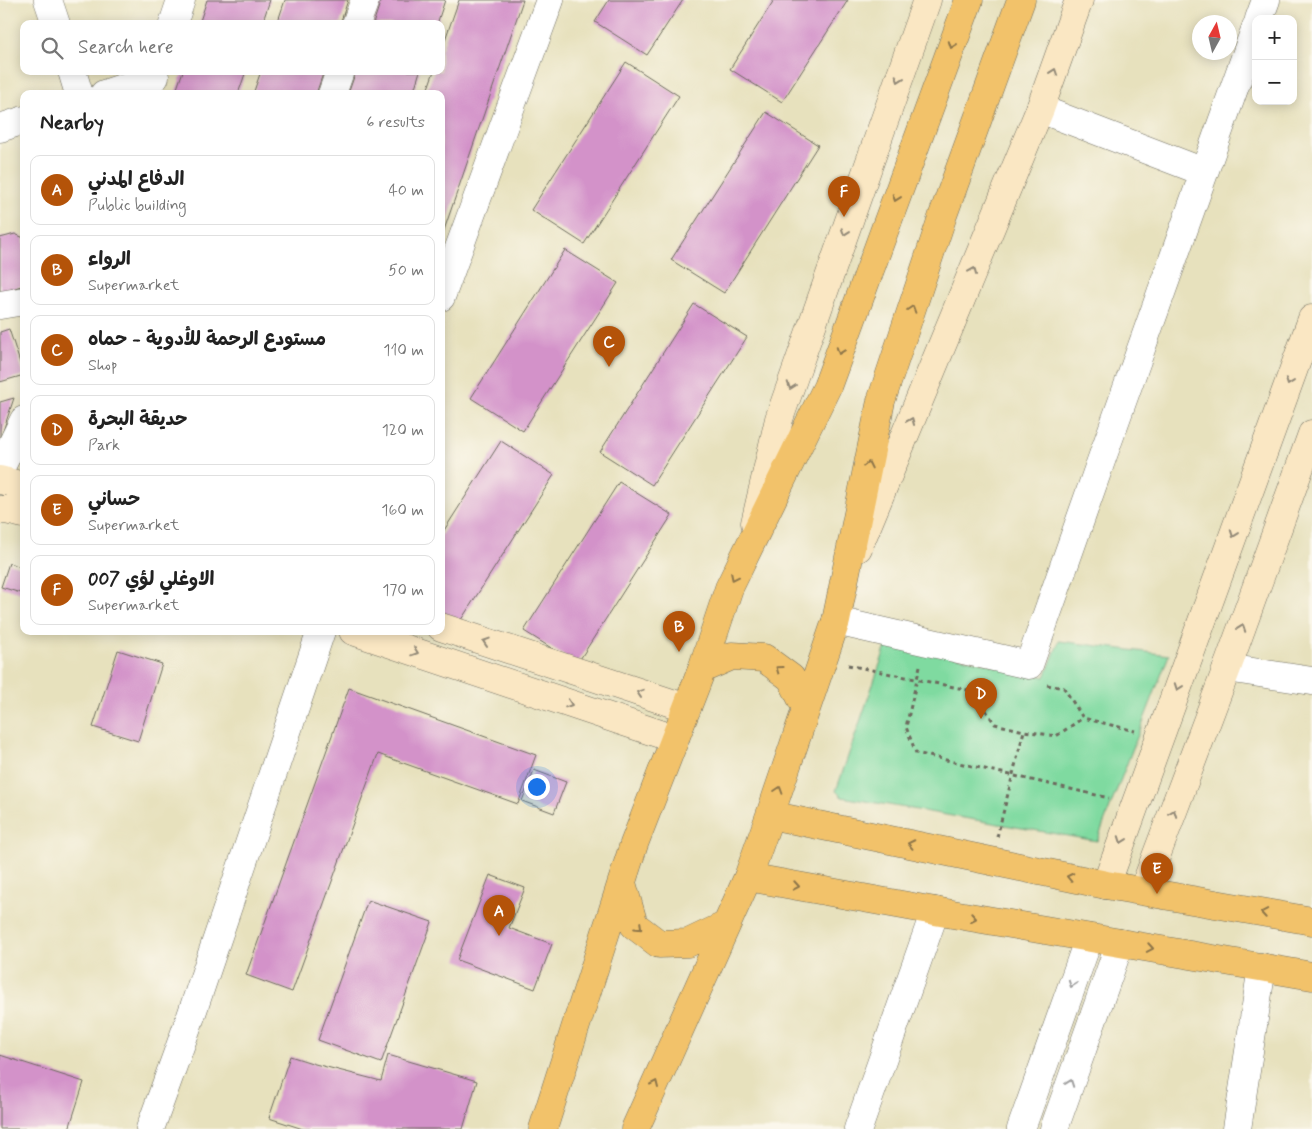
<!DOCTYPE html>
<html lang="en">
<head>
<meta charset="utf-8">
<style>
	:root { --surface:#fff; --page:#f2f2f2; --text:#222; --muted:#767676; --line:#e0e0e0; --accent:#b45309 }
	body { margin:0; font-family:Mynerve,"Playpen Sans Arabic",sans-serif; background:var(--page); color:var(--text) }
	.controls { position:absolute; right:15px; top:15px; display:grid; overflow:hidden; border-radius:10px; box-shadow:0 2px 12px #0003 }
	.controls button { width:45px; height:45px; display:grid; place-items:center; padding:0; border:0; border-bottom:1px solid var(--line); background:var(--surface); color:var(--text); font:25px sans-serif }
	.compass { position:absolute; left:1192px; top:15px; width:45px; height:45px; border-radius:50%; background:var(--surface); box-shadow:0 2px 12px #0003; rotate:8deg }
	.you { position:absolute; left:536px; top:786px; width:18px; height:18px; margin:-12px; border:4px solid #fff; border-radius:50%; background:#1a73e8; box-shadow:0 0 0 8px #1a73e833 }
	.badge { display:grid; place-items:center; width:32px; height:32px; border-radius:50%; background:var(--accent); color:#fff; font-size:16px; font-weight:700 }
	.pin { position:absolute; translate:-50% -41px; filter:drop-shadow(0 1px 2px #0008) }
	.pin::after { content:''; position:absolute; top:26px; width:18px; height:15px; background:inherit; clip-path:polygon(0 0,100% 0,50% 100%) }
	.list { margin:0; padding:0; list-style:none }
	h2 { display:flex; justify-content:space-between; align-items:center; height:65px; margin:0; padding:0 20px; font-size:21px }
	h2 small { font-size:16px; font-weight:400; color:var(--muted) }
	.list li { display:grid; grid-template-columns:32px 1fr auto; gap:15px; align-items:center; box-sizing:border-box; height:70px; margin:0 10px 10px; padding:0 10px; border:1px solid var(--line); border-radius:10px }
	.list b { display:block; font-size:19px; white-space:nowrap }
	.list p { margin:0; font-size:16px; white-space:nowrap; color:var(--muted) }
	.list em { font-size:16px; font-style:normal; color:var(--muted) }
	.icon { flex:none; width:28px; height:28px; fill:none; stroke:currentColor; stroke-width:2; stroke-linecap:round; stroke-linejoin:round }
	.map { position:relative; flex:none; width:1312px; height:1129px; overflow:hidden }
	.search { position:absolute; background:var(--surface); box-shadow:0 2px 12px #0003; left:20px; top:20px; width:425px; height:55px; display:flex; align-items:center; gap:12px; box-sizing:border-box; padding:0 18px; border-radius:10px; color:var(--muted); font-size:19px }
	.panel { position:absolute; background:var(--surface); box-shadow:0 2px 12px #0003; left:20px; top:90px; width:425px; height:545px; border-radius:10px }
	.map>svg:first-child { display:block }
	.green { fill:#7fdaa0; stroke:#558266 }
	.building { fill:#d392c9 }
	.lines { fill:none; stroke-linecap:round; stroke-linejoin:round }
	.street-casing { stroke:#6d6b5e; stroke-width:29 }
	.secondary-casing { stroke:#6d6b5e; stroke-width:29 }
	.primary-casing { stroke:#6d6b5e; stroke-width:29 }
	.path { stroke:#6d6b5e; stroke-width:3; stroke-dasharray:4 4; stroke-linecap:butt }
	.street { stroke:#fff; stroke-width:28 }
	.secondary { stroke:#fae7c3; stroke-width:28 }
	.primary { stroke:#f2c26a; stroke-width:28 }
	.oneway { stroke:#8e764a }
	.oneway2 { stroke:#928977 }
	.oneway3 { stroke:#a0a0a0 }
</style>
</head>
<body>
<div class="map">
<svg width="1312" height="1129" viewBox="0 0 1312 1129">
	<rect width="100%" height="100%" fill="#fbf7ec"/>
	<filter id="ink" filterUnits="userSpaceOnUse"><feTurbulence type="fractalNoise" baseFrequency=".02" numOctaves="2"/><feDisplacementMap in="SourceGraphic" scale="10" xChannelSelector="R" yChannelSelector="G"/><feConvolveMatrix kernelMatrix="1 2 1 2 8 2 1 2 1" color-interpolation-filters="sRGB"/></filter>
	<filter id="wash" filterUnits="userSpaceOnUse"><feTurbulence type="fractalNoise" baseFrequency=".0096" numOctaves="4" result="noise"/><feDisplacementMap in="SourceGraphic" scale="20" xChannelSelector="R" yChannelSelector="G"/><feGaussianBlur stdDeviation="1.12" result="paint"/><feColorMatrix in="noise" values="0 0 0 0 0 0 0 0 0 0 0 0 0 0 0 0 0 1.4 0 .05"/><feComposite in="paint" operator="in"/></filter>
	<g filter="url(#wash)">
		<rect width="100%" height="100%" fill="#e7e1bd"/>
		<path class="green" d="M888 641 1045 677 1059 641 1169 655 1097 841 842 797 836 791Z"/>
		<g id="blocks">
			<path class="building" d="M207 0H270L262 24H199Z
				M285 0H348L340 24H277Z
				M381 0H445L437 24H373Z
				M459 0H523L442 236 441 94H426L434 71H441V51Z
				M609 0H683L647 55 595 22Z
				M774 0H848L782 102 730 69Z
				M626 62 679 96 584 244 531 210Z
				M183 71H246L238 94H175Z
				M261 71H324L316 94H253Z
				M356 71H420L413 94H348Z
				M766 112 818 145 724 293 671 260Z
				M15 234 24 238V285L0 293V238Z
				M565 250 618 283 523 431 471 398Z
				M694 304 747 337 652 485 600 452Z
				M9 329 24 375 0 382V332Z
				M14 398 0 440V402Z
				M501 441 554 475 459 623 441 612V535Z
				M619 482 672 515 577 664 524 631Z
				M9 563 24 568V594L1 587Z
				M118 650 162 664 138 741 93 727Z
				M349 688 536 755 518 804 378 754 292 992 246 975Z
				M534 770 566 782 554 813 522 801Z
				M490 875 525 888 509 928 552 944 535 989 457 960Z
				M368 900 432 922 381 1063 318 1040Z
				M0 1055 84 1082 69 1129H0Z
				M388 1055 477 1081 463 1129H303L269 1118 290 1056 315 1064 381 1081Z"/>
		</g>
	</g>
	<g filter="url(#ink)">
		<use href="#blocks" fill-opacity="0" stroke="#6d6b5e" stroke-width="1"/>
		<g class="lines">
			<defs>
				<path id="street" d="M48 0 56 24
					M1259 19 1266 0
					M173 24 181 0
					M356 24 365 0
					M72 71 79 94
					M104 94 155 77
					M332 94 340 71
					M1040 109 1204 172
					M0 128 24 120
					M441 297 550 0
					M0 305 24 301
					M0 469 24 420
					M836 621 1029 665 1101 461 1256 27
					M1227 668 1312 681
					M150 1129 191 1016 321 631
					M858 1129 935 911
					M1021 1129 1089 938
					M1054 1129 1120 943
					M1237 1129 1262 967"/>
				<path id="secondary" d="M0 480 24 486
					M0 510H6L24 514
					M755 523 779 419 927 0
					M858 548 1040 109 1079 0
					M441 627 687 708
					M353 631 675 739
					M1106 885 1312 319
					M1143 891 1227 668 1312 434"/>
				<path id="primary" d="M702 669 732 656 764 658 791 678 806 708
					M770 815 1106 885 1312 921
					M748 877 935 911 1312 976
					M622 883 634 925 659 944 688 943 726 925
					M543 1129 634 844 702 669 729 588 827 387 969 0
					M635 1129 748 877 770 815 836 621 881 401 943 215 1021 0"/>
			</defs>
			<use href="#street" class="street-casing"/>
			<use href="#secondary" class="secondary-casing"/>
			<use href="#primary" class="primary-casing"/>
			<path class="path" d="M848 665 973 691
				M920 666 906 727 916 753 1109 798
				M988 683 973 691 995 724 1024 731 1056 736 1083 718
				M1047 685 1064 688 1083 718 1135 731
				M997 837 1024 731"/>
			<use href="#street" class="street"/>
			<use href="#secondary" class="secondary"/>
			<use href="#primary" class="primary"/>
		</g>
		<defs><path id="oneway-chevron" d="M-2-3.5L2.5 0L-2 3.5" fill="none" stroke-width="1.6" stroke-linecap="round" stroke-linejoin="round" transform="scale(1.25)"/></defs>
		<g class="oneway">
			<use href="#oneway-chevron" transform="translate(952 45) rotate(110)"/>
			<use href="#oneway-chevron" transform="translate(896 198) rotate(110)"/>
			<use href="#oneway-chevron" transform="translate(912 309) rotate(-72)"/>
			<use href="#oneway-chevron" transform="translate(840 351) rotate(110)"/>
			<use href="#oneway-chevron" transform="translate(868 465) rotate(-78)"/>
			<use href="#oneway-chevron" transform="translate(734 577) rotate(116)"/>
			<use href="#oneway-chevron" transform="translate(779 669) rotate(-144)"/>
			<use href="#oneway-chevron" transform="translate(779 790) rotate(-72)"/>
			<use href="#oneway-chevron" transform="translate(911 844) rotate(-168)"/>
			<use href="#oneway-chevron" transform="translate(1070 877) rotate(-168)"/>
			<use href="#oneway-chevron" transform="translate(796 886) rotate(10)"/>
			<use href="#oneway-chevron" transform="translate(1264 913) rotate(-170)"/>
			<use href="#oneway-chevron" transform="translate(973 918) rotate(10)"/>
			<use href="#oneway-chevron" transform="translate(639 927) rotate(44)"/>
			<use href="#oneway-chevron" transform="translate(1150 948) rotate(10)"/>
			<use href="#oneway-chevron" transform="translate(655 1084) rotate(-66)"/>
		</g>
		<g class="oneway2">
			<use href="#oneway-chevron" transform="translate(1054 72) rotate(-71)"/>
			<use href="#oneway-chevron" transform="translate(899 79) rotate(109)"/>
			<use href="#oneway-chevron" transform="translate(845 232) rotate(109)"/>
			<use href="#oneway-chevron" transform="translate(973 271) rotate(-67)"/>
			<use href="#oneway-chevron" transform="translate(1289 382) rotate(110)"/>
			<use href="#oneway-chevron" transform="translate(791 386) rotate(109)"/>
			<use href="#oneway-chevron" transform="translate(911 421) rotate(-67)"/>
			<use href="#oneway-chevron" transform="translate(1234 534) rotate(110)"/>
			<use href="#oneway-chevron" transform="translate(1242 628) rotate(-70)"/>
			<use href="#oneway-chevron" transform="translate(486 642) rotate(-162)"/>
			<use href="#oneway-chevron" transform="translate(415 652) rotate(19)"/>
			<use href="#oneway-chevron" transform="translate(1178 687) rotate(110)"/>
			<use href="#oneway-chevron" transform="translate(640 693) rotate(-162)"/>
			<use href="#oneway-chevron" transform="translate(569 704) rotate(19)"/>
			<use href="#oneway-chevron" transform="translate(1173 813) rotate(-69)"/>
			<use href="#oneway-chevron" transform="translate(1122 840) rotate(110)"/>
		</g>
		<g class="oneway3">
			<use href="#oneway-chevron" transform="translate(1072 984) rotate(109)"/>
			<use href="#oneway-chevron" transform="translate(1070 1083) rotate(-70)"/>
		</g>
	</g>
</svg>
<div class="controls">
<button>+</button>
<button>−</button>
</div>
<svg class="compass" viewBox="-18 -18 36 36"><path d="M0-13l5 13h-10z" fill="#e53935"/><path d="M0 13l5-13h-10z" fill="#767676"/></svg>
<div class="you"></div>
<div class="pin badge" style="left:499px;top:936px">A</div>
<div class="pin badge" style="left:679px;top:652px">B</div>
<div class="pin badge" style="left:609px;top:367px">C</div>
<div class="pin badge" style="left:981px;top:719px">D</div>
<div class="pin badge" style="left:1157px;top:894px">E</div>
<div class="pin badge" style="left:844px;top:217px">F</div>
<div class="search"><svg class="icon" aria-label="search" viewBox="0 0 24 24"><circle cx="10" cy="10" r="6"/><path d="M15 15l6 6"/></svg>Search here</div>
<section class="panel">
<h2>Nearby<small>6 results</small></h2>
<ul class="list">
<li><span class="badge">A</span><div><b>الدفاع المدني</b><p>Public building</p></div><em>40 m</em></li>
<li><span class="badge">B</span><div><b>الرواء</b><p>Supermarket</p></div><em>50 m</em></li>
<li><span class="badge">C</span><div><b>مستودع الرحمة للأدوية - حماه</b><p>Shop</p></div><em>110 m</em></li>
<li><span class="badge">D</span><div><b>حديقة البحرة</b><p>Park</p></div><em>120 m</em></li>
<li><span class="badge">E</span><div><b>حساني</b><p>Supermarket</p></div><em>160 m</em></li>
<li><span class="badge">F</span><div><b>الاوغلي لؤي 007</b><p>Supermarket</p></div><em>170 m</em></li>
</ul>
</section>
</div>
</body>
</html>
